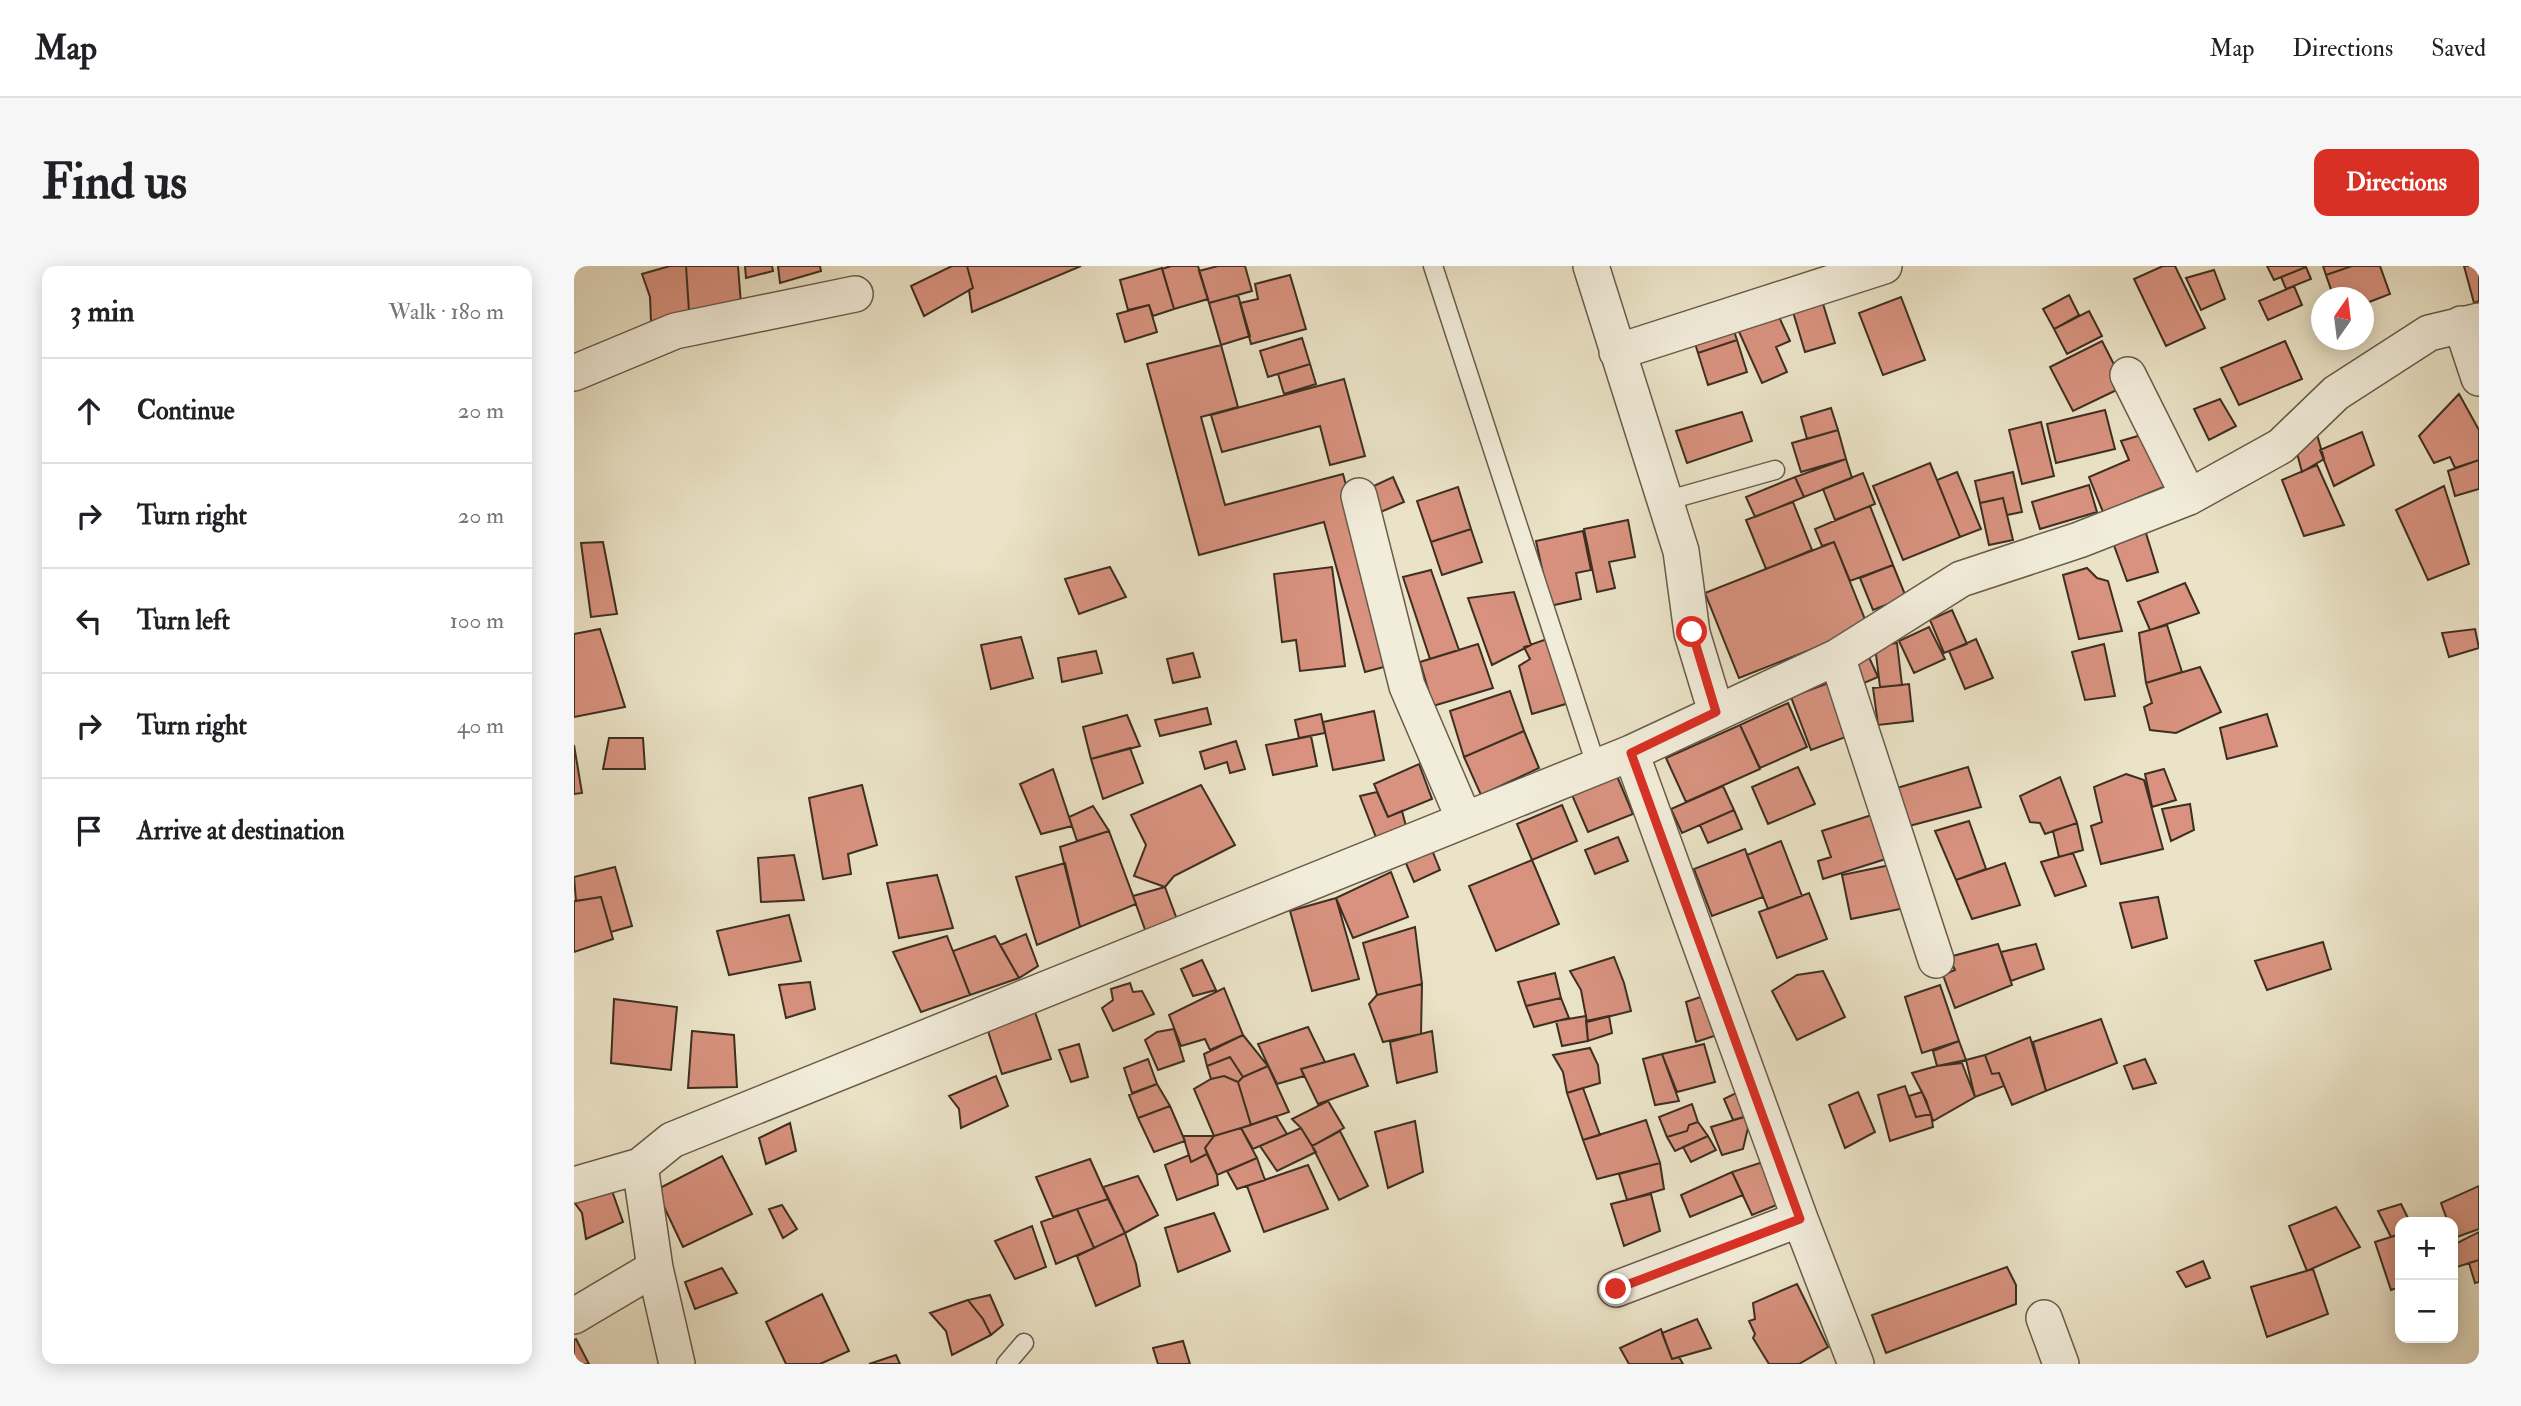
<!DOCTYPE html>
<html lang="en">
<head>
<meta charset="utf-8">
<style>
	:root { --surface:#fff; --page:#f6f6f6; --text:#202124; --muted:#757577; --line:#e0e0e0; --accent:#d93025 }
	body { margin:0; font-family:"IM FELL Double Pica",serif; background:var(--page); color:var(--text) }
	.controls { position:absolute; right:21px; bottom:21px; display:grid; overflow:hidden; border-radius:14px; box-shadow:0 4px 18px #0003 }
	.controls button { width:63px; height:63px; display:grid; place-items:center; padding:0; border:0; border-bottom:2px solid var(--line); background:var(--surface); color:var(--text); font:35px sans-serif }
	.compass { position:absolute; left:1737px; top:21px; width:63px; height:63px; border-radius:50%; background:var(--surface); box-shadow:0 4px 18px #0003; rotate:14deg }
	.stop { position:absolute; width:21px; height:21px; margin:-16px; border:5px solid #d93025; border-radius:50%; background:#fff }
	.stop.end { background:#d93025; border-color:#fff; box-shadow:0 2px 7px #0008 }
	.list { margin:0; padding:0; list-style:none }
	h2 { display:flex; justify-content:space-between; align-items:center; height:91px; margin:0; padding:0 28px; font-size:30px }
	h2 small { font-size:23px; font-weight:400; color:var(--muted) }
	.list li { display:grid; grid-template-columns:46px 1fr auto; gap:21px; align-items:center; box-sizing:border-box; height:105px; padding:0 28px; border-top:2px solid var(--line) }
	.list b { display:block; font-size:26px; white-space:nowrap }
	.list em { font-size:23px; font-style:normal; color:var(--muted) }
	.icon { flex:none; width:38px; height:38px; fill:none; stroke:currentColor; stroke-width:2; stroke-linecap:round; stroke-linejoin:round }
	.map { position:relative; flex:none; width:1905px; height:1098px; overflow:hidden; border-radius:14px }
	header { display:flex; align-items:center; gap:42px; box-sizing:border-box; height:98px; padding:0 35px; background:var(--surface); border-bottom:2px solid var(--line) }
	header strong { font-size:33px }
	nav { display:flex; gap:38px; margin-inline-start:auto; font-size:24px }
	.intro { display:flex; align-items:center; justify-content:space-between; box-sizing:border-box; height:168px; padding:0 42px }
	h1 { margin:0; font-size:49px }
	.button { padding:18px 32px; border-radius:14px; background:var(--accent); color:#fff; font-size:24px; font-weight:700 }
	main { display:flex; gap:42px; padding:0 42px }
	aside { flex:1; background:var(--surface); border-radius:14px; box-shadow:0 4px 18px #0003 }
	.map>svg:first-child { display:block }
	.building { fill:#d8927f; stroke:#3d2f21; stroke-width:2 }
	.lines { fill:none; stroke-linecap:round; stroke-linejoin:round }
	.service-casing { stroke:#685c4a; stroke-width:21 }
	.minor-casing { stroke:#685c4a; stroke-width:38 }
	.service { stroke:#f2eddb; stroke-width:18 }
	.minor { stroke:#f2eddb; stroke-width:35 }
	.route { stroke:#d93025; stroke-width:9 }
</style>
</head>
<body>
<header>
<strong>Map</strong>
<nav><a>Map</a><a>Directions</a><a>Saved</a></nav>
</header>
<div class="intro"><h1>Find us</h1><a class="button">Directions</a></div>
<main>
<aside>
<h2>3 min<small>Walk · 180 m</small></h2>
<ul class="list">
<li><svg class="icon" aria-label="ahead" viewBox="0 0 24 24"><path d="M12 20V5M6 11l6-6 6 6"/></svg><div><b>Continue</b></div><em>20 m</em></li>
<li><svg class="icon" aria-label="right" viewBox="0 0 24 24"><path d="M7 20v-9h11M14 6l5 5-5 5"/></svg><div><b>Turn right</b></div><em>20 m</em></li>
<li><svg class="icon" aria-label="left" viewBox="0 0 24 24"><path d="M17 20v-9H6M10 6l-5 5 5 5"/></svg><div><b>Turn left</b></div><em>100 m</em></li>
<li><svg class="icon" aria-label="right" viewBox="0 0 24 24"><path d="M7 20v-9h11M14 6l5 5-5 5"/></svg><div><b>Turn right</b></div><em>40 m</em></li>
<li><svg class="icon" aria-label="arrive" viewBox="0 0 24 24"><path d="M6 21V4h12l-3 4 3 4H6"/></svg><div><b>Arrive at destination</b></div></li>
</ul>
</aside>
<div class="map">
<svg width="1905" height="1098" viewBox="0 0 1905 1098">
	<rect width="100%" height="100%" fill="#ebe3c7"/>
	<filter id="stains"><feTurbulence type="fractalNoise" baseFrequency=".00286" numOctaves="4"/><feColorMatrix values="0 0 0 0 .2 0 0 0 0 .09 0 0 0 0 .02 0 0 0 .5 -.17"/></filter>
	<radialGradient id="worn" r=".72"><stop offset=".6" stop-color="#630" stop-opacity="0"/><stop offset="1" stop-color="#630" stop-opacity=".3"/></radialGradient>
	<path class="building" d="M96 0H112L115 45 77 56 76 31 68 8Z
		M112 0H164L167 38 115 45Z
		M171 0H198L199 5 172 12Z
		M204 0H246L247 5 206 17Z
		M378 0H393L399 22 350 50 337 20Z
		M393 0H507L398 46 395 24 399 22Z
		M597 0H624L634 33 600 43 588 3Z
		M644 0H671L678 25 635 37 625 5Z
		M1589 0H1601L1631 62 1592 80 1560 13Z
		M1693 0H1732V1L1700 14Z
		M1749 0H1778L1752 9Z
		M1778 0H1806L1816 28 1790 38V32H1760L1752 9Z
		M1890 0H1905V35L1900 37Z
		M1732 1 1737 13 1712 23 1707 11Z
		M588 2 600 43 579 50 575 39 554 44 546 14Z
		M1640 4 1651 33 1627 44 1612 12Z
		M716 9 732 63 677 78 666 37 684 33 681 18Z
		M1720 20 1728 39 1694 54 1685 35Z
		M1246 28 1261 77 1231 86 1216 36Z
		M664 29 676 70 647 79 635 37Z
		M1495 29 1505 49 1480 63 1469 43Z
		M1327 31 1351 94 1309 109 1285 47Z
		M575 39 583 66 551 76 543 48Z
		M1201 42 1216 75 1202 81 1213 106 1188 117 1162 59Z
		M1515 45 1528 70 1493 88 1480 63Z
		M1156 53 1163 74 1124 87 1117 65Z
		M728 72 736 98 694 111 686 85Z
		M1163 74 1173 106 1134 119 1124 87Z
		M1528 75 1551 120 1499 145 1476 101Z
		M1711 75 1728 113 1665 139 1647 102Z
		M647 79 664 141 627 151 651 239 769 208 821 398 791 406 750 256 625 289 573 98Z
		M736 98 742 118 710 128 704 108Z
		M770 113 791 190 756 199 746 160 648 186 637 149Z
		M1885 128 1905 164V194L1881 202 1876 191 1860 197 1845 170Z
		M1646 133 1662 160 1635 174 1620 143Z
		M1257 142 1264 164 1233 173 1227 151Z
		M1531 144 1541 183 1482 197 1473 158Z
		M1168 146 1178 175 1113 197 1102 165Z
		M1467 156 1480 210 1448 218 1435 164Z
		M1740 158 1750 193 1728 206 1720 176Z
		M1264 164 1272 193 1227 206 1218 177Z
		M1788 166 1800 199 1760 220 1746 184Z
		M1574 167 1597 218 1529 246 1515 211 1555 194 1547 175Z
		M1272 193 1278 212 1230 231 1221 211Z
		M1905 194V223L1881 230 1874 205Z
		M1356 197 1386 271 1329 294 1299 220Z
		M1743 199 1770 259 1730 270 1708 214Z
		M1383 206 1407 263 1386 271 1363 214Z
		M1439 206 1448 246 1433 249 1429 232 1406 237 1401 215Z
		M1289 207 1301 238 1261 254 1249 223Z
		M819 211 830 236 802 248 791 224Z
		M1221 211 1230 231 1181 251 1172 231Z
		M1515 219 1523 246 1466 263 1458 236Z
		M1870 220 1895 298 1854 314 1822 244Z
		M884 221 897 263 857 276 843 235Z
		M1429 232 1439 274 1415 279 1406 237Z
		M1219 236 1238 284 1192 303 1172 254Z
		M1296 240 1319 299 1276 315 1260 276 1248 280 1241 263Z
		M1054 254 1061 291 1035 296 1041 322 1023 326 1010 263Z
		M897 263 908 296 868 309 857 276Z
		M1571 264 1584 306 1553 315 1538 274Z
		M1009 265 1017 304 1002 307 1007 333 976 340 962 275Z
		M29 276 43 348 17 351 7 277Z
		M1260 276 1294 361 1165 412 1131 327Z
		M1319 299 1332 331 1299 344 1286 312Z
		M536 301 552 331 505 348 491 313Z
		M758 301 771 400 726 405 722 374 708 376 700 308Z
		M1513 302 1523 312 1534 315 1548 365 1505 373 1489 309Z
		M857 304 885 384 856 393 829 311Z
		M1611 317 1625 347 1576 364 1564 336Z
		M940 326 957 379 918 399 894 332Z
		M1378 344 1393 378 1370 387 1356 354Z
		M1593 359 1608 406 1572 417 1565 367Z
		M1355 361 1371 393 1340 407 1325 375Z
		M26 363 51 441 0 451V368Z
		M1901 363 1905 382 1875 391 1868 367Z
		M447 371 459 412 417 423 407 379Z
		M973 373 995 437 958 448 945 400 956 393 950 381Z
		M1402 373 1419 412 1391 423 1375 385Z
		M1323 377 1328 419 1306 421 1301 380Z
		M904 378 919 422 859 440 846 396Z
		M1530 378 1541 430 1511 434 1498 386Z
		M522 385 528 407 488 416 484 392Z
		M619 387 626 411 599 417 593 393Z
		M1294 389 1304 411 1283 420 1274 399Z
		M1626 401 1647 446 1602 467 1576 464 1570 441 1578 437 1572 417Z
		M1265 413 1285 466 1237 484 1217 431Z
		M1335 418 1339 455 1304 459 1299 422Z
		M936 425 950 465 890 491 876 445Z
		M1214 437 1233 481 1186 502 1166 459Z
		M633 442 637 458 586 470 581 454Z
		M800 445 810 494 759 504 749 456Z
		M747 448 751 467 725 472 721 454Z
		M1693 448 1703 480 1653 493 1646 462Z
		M553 449 566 480 517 493 509 461Z
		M1166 459 1186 503 1112 536 1092 492Z
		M950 465 965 502 907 529 890 491Z
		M737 470 743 500 699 509 692 479Z
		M35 472H69L71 503H29Z
		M662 475 671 503 656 507 653 496 631 503 626 486Z
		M0 479 8 527 0 528Z
		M556 482 569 517 529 533 517 493Z
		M845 498 858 533 814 551 800 518Z
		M1224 501 1241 538 1194 558 1178 521Z
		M1394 501 1407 541 1335 560 1323 522Z
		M479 503 498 560 467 568 446 518Z
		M1040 503 1059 548 1014 566 995 522Z
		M1590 503 1602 534 1578 541 1571 508Z
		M1552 508 1570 514 1589 583 1527 598 1517 560 1528 556 1520 521Z
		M1486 511 1503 557 1471 568 1466 557 1456 556 1446 530Z
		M288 519 303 579 274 588 277 608 249 613 235 532Z
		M627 519 661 579 600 610 591 621 560 610 572 579 557 549Z
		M1149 520 1160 544 1108 567 1097 543Z
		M803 526 814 551 828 545 833 564 803 574 786 530Z
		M1616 538 1620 564 1597 575 1588 543Z
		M988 539 1003 575 958 594 943 558Z
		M519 540 535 565 503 575 495 551Z
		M1160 544 1168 563 1134 577 1126 559Z
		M1307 546 1321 590 1249 613 1244 595 1257 591 1248 565Z
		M1395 555 1412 603 1382 614 1361 565Z
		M1503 557 1509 584 1485 591 1479 565Z
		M535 565 562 638 506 661 486 581Z
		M1044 571 1054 595 1021 608 1011 584Z
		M1207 575 1228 630 1194 643 1173 589Z
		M1171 583 1189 631 1138 650 1120 603Z
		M858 584 866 604 840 616 831 595Z
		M1499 587 1512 620 1481 630 1467 596Z
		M220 589 230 634 187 636 184 592Z
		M958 594 985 658 922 685 895 620Z
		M491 597 506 661 463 679 442 611Z
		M1431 597 1446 639 1398 653 1382 614Z
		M1321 598 1331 642 1277 653 1268 609Z
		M41 601 58 660 37 666 27 631 2 635 0 611Z
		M817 606 834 651 779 672 762 632Z
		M363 609 379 662 325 672 313 617Z
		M591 621 605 659 574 672 559 630Z
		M1235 627 1253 673 1203 692 1185 646Z
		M27 631 39 673 0 686V635Z
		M1584 631 1593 672 1558 682 1546 637Z
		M762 632 785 713 738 725 716 645Z
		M215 649 227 695 155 709 143 665Z
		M841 661 848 718 803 729 789 677Z
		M452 668 464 700 445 712 426 679Z
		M373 670 396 729 347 746 319 686Z
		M421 670 445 712 396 729 379 685Z
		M1749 676 1757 703 1693 724 1681 695Z
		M1424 678 1438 719 1381 742 1369 709 1381 704 1375 691Z
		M1462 678 1470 703 1437 715 1427 686Z
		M1040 691 1050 717 1057 745 1013 756 1007 724 996 705Z
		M628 694 642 724 619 730 607 703Z
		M1249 705 1271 751 1223 774 1198 725 1223 709Z
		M981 707 987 732 952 740 944 716Z
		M236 716 241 743 212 752 205 719Z
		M556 717 559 726 568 725 580 748 539 765 528 742 539 734 537 723Z
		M848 718 847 768 809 776 795 738 803 729Z
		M1366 719 1385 775 1348 787 1331 731Z
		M650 722 669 769 636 784 631 773 607 780 595 749Z
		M1141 726 1155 765 1122 776 1112 736Z
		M987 732 995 752 960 761 952 740Z
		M40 733 103 741 97 804 37 797Z
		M461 746 477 793 428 808 414 765Z
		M1012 750 1014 775 988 780 982 755Z
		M1035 750 1038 767 1014 775 1012 755Z
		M1527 753 1543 797 1472 825 1459 776Z
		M734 761 751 796 727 803 730 810 703 818 684 778Z
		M600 763 610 795 584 804 571 774 583 766Z
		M118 765 160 769 163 821 114 822Z
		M858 765 863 806 823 817 816 776Z
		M669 769 694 800 669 811 656 791 633 800 630 788Z
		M1456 771 1472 825 1438 839 1425 807 1418 808 1411 789Z
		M1385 775 1392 794 1363 800 1359 785Z
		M505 778 514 811 497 816 485 784Z
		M1130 778 1141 816 1103 826 1088 788Z
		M1016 782 1024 799 1026 817 993 827 989 806 979 789Z
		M780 788 794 820 744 838 727 803Z
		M1088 788 1105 835 1081 839 1069 793Z
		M1411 789 1418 808 1425 807 1430 820 1401 831 1392 794Z
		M656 791 669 811 664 816 650 810 637 813 633 800Z
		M574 793 583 818 558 827 550 802Z
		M1571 793 1582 817 1559 823 1550 800Z
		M1388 797 1401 831 1359 855 1352 834 1338 807 1363 800Z
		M694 800 715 846 677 859 664 816 669 811Z
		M422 810 434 840 387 862 385 843 375 830Z
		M650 810 664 816 677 859 640 870 620 823 637 813Z
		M583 818 596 840 564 852 555 829Z
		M1331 820 1342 851 1357 848 1359 861 1316 875 1304 829Z
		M1009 822 1026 869 1009 874 993 827Z
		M1166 825 1177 849 1159 854 1150 833Z
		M1284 826 1301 866 1271 882 1255 839Z
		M1348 826 1357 848 1342 851 1335 830Z
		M754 835 770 862 738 880 727 862 718 853Z
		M1118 838 1124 856 1115 859 1113 865 1093 871 1085 851Z
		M596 840 611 875 580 886 564 852Z
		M1177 849 1169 883 1148 889 1137 861Z
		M702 850 713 868 679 883 667 862Z
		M1072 854 1086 897 1023 913 1009 874Z
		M841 855 849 906 814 922 801 866Z
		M1124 856 1134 870 1101 885 1093 871 1113 865 1115 859Z
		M216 857 222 885 192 898 185 872Z
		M667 862 683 892 643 909 631 882 640 870Z
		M727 862 742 886 703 905 686 880Z
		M766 865 794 920 765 934 738 880Z
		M609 870H640L631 882 633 888 617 896Z
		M1134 870 1142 884 1117 896 1109 881Z
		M633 888 643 909 644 919 603 934 591 899 615 889 617 896Z
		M148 890 178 948 109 981 82 924Z
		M683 892 691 914 663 923 653 905Z
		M516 893 534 933 479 951 462 911Z
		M1192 895 1210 936 1178 949 1158 906Z
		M1086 897 1090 923 1053 934 1045 908Z
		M734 899 754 943 690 966 673 920Z
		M1158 906 1169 929 1116 951 1107 929Z
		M564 910 584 949 551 967 529 921Z
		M1905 920V963L1880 972 1879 956H1874L1867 937Z
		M37 922 49 956 12 973 8 947 0 936V932Z
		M1077 928 1086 965 1050 980 1037 938Z
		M534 933 551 967 520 982 503 943Z
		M1827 938 1836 956H1826V968L1817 971 1804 945Z
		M208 939 223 963 209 972 195 943Z
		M1762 941 1786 981 1733 1005 1715 960Z
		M503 943 520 982 482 998 467 956Z
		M640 947 656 985 604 1006 591 962Z
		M458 960 472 1001 441 1013 421 975Z
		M1905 966V994L1880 1002 1879 979Z
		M551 967 562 998 566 1020 522 1040 503 990Z
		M1826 968V1021L1817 1024 1801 976Z
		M1905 994V1016L1901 1017 1895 997Z
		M1629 995 1636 1012 1612 1021 1603 1006Z
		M1433 1001 1442 1019V1038L1312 1087 1298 1049Z
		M148 1002 163 1027 121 1043 111 1016Z
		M1739 1003 1754 1048 1693 1071 1677 1021Z
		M1223 1018 1254 1081 1225 1098H1195L1179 1072 1181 1068 1175 1055 1181 1053 1179 1037Z
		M248 1028 275 1085 246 1098H212L192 1056Z
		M416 1029 429 1059 417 1069 409 1053 394 1034Z
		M394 1034 409 1053 417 1069 378 1089 372 1065 356 1047Z
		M1123 1053 1137 1082 1098 1093 1088 1067Z
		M1087 1063 1098 1093 1105 1091 1109 1098H1055L1046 1082Z
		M2 1073 15 1098H0V1074Z
		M609 1075 616 1098H584L579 1082Z
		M322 1089 326 1098H295Z"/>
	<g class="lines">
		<defs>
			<path id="service" d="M859 0 1022 499
				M1091 235 1201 204
				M432 1098 450 1077"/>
			<path id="minor" d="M1017 0 1107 285 1118 367 1142 446
				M1887 58 1905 112
				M1043 86 1310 0
				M0 107 101 65 281 28
				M1554 109 1615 231
				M785 230 833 420 890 553
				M1263 391 1362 694
				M1057 487 1226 953 1282 1098
				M66 900 81 1002 103 1098
				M0 919 66 900 98 874 1057 487 1263 391 1387 313 1505 274 1615 231 1707 180 1762 127 1855 67 1905 55
				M1042 1023 1226 953
				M0 1050 81 1002
				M1470 1052 1487 1098"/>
		</defs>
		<use href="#service" class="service-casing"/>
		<use href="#minor" class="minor-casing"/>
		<use href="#service" class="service"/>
		<use href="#minor" class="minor"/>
	</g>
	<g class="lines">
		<path class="route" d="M1042 1023 1226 953 1057 487 1142 446 1118 366"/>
	</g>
	<rect width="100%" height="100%" filter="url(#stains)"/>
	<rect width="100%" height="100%" fill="url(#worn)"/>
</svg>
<div class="controls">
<button>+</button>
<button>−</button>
</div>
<svg class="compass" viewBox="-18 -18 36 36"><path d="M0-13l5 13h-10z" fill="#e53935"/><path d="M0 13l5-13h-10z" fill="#757577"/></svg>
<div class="stop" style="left:1118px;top:366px"></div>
<div class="stop end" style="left:1042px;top:1023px"></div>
</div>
</main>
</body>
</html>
